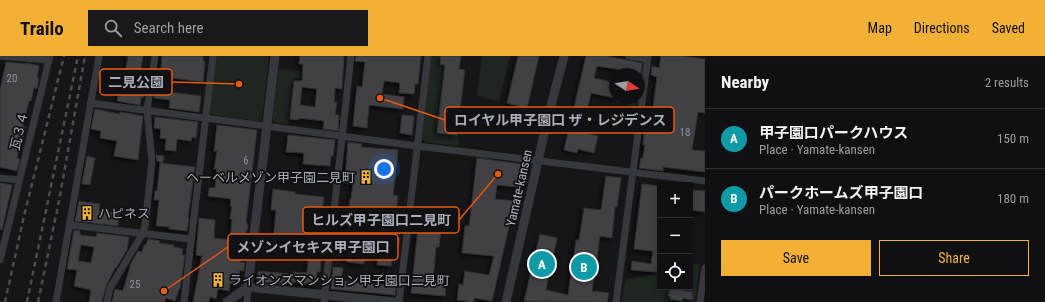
<!DOCTYPE html>
<html lang="en">
<head>
<meta charset="utf-8">
<style>
	:root { --surface:#101012; --page:#19191b; --text:#f1f3f6; --muted:#9c9d9f; --line:#303032; --accent:#f2b134 }
	body { margin:0; font-family:"Roboto Condensed","Noto Sans JP",sans-serif; background:var(--page); color:var(--text) }
	.controls { position:absolute; right:12px; bottom:12px; display:grid; overflow:hidden; border-radius:0px; box-shadow:0 2px 6px #0003 }
	.controls button { width:36px; height:36px; display:grid; place-items:center; padding:0; border:0; border-bottom:1px solid var(--line); background:var(--surface); color:var(--text); font:20px sans-serif }
	.compass { position:absolute; left:609px; top:12px; width:36px; height:36px; border-radius:50%; background:var(--surface); box-shadow:0 2px 6px #0003; rotate:102deg }
	.you { position:absolute; left:384px; top:113px; width:14px; height:14px; margin:-10px; border:3px solid #fff; border-radius:50%; background:#1a73e8; box-shadow:0 0 0 6px #1a73e833 }
	.badge { display:grid; place-items:center; width:26px; height:26px; border-radius:50%; background:var(--accent); color:#fff; font-size:13px; font-weight:700 }
	.pin { position:absolute; translate:-50% -50%; border:2px solid #fff; box-shadow:0 1px 4px #0006 }
	.list { margin:0; padding:0; list-style:none }
	h2 { display:flex; justify-content:space-between; align-items:center; height:52px; margin:0; padding:0 16px; font-size:17px }
	h2 small { font-size:13px; font-weight:400; color:var(--muted) }
	.list li { display:grid; grid-template-columns:26px 1fr auto; gap:12px; align-items:center; box-sizing:border-box; height:60px; padding:0 16px; border-top:1px solid var(--line) }
	.list b { display:block; font-size:15px; white-space:nowrap }
	.list p { margin:0; font-size:13px; white-space:nowrap; color:var(--muted) }
	.list em { font-size:13px; font-style:normal; color:var(--muted) }
	.actions { display:flex; gap:8px; padding:12px 16px }
	.actions a { flex:1; padding:9px 0; border:1px solid var(--accent); border-radius:0px; text-align:center; font-size:14px; color:var(--accent) }
	.actions .main { background:var(--accent); color:#111 }
	.icon { flex:none; width:22px; height:22px; fill:none; stroke:currentColor; stroke-width:2; stroke-linecap:round; stroke-linejoin:round }
	.map { position:relative; flex:none; width:705px; height:246px; overflow:hidden }
	header { display:flex; align-items:center; gap:24px; box-sizing:border-box; height:56px; padding:0 20px; background:var(--accent); color:#111 }
	header strong { font-size:19px }
	nav { display:flex; gap:22px; margin-inline-start:auto; font-size:14px }
	.search { width:280px; height:36px; background:var(--page); display:flex; align-items:center; gap:10px; box-sizing:border-box; padding:0 14px; border-radius:0px; color:var(--muted); font-size:15px }
	main { display:flex }
	aside { flex:1; background:var(--surface) }
	.map>svg:first-child { display:block }
	.green { fill:#1e261f }
	.building { fill:#404145; stroke:#303034; fill-rule:evenodd; filter:url(#shadow) }
	.lines { fill:none; stroke-linecap:round; stroke-linejoin:round }
	.minor { stroke:#37383d; stroke-width:7 }
	.tertiary { stroke:#37383d; stroke-width:9 }
	.rail { stroke:#4a4c52; stroke-width:2.5; stroke-dasharray:5 4; stroke-linecap:butt }
	.labels { text-anchor:middle; dominant-baseline:central; stroke-width:3.5; stroke-linejoin:round; paint-order:stroke }
	.number-label { font-size:11px; fill:#8e929b }
	.street-label { font-size:13px; fill:#a8adb8; stroke:#111113 }
	.poi-label { font-size:13px; fill:#a8adb8; stroke:#111113; text-anchor:start }
	.leader { fill:none; stroke:#e8590c; stroke-width:1.5 }
	.callout-dot { fill:#e8590c; stroke:#111113; stroke-width:1.5 }
	.callout { fill:#111113; stroke:#e8590c; stroke-width:1.5 }
	.callout-label { font-size:14px; text-anchor:middle; font-weight:bold; fill:#a8adb8 }
</style>
</head>
<body>
<header>
<strong>Trailo</strong>
<div class="search"><svg class="icon" aria-label="search" viewBox="0 0 24 24"><circle cx="10" cy="10" r="6"/><path d="M15 15l6 6"/></svg>Search here</div>
<nav><a>Map</a><a>Directions</a><a>Saved</a></nav>
</header>
<main>
<div class="map">
<svg width="705" height="246" viewBox="0 0 705 246">
	<defs>
		<filter id="shadow"><feDropShadow dx="-2.5" dy="2.5" stdDeviation="2" flood-color="#0009"/></filter>
	</defs>
	<rect width="100%" height="100%" fill="#161618"/>
	<path class="green" d="M216 0H269L262 62 258 65 213 59 210 56Z
		M431 0H441L445 9 437 77 457 79 459 83 458 90 425 86 422 82Z
		M482 0H510L499 45 477 40Z
		M279 13 302 15 301 22 294 23 289 68 277 67 273 64V57Z
		M617 42H636L635 50 616 46Z
		M690 207 700 208 695 246H622L625 224 660 217V231H690Z"/>
	<path class="building" d="M128 0H143L140 18 145 19V24H146L144 40 143 42 141 41 140 49 117 45 120 30H123Z
		M162 0H203V5L205 6 203 26 172 22 170 36 201 40 199 56 169 52 170 44 154 42 156 25 160 26Z
		M300 0H344L342 33 335 32 334 46H337L335 59H339L338 75 323 73 324 65 299 62V64L290 63 294 25H302L303 8H299ZM302 31 317 33 315 51 300 49Z
		M356 0H421L418 28H415L414 38 399 37 400 27 384 25 382 38 404 41 403 53 369 49 367 72 353 70 357 30 362 31 365 6 355 5Z
		M441 0H461L459 13 465 14 457 79 437 77 445 9 440 8Z
		M518 0H539L527 52 507 47Z
		M586 0H606L642 7 641 17 597 10 594 22 615 27V42L591 37 582 76 598 80 594 97 578 93 577 97 564 94Z
		M661 0H681L705 3V57L698 56 692 94 705 95V116L663 111V115L639 112 641 102H643L645 89H643L644 79 648 58H646L647 51 653 52 657 21 651 19 652 10 659 12Z
		M6 6 26 8 27 7 39 10 37 22H39L37 32H34L31 45H29L23 70 25 71 23 81 21 80 17 102 20 103 17 115 0 111V34Z
		M95 53 120 58V56L143 60 138 104 114 100 117 85 100 82 101 75 91 73Z
		M402 59 414 60 412 79 400 77Z
		M155 61 198 66 196 82 192 81 191 85 177 83 176 95 165 94 166 83 160 82 161 73 154 72Z
		M217 69 257 74 246 167 248 168 247 175H246L245 183H243L240 206 245 207 244 212V215L240 214 237 229 230 228 229 235 218 233 216 243 210 241 209 246H193L202 200 196 199 199 162 215 164 214 182 230 184 232 163H230L232 150H230L231 143 208 140 209 132H215L217 113H214L217 95H214Z
		M288 79 335 84 333 100H331L330 110 303 108 304 97 286 96Z
		M348 86 362 88 361 91 398 94 393 139 398 140 396 156H398L395 182H400L398 191H393L391 210 377 209 379 194H365L364 208 347 206 348 194H350L354 153 349 152 350 143H351L353 128H347L348 124H345Z
		M156 99 164 100 163 107 157 105Z
		M87 100 95 102 90 129 82 128Z
		M477 102 522 108 519 131 497 129 495 143 514 145 513 153H512L509 171 492 245 474 242V246L457 244 459 228 463 229 465 215 489 219 494 200 462 197 465 170H469Z
		M160 107 195 111 188 161 189 162 187 175 169 173 170 171 156 170 159 144H154L155 135H157Z
		M606 120 621 122 617 151H615L612 182 600 180 592 235 609 237 607 246 524 245 540 178 557 182 546 234 568 239 576 184H579L584 152 601 154Z
		M0 127 12 129 2 174 0 173Z
		M642 128 660 130V196H659L657 216 631 214 632 205 651 208 653 195 634 193Z
		M273 133 295 136V138L324 141 321 164H327V173H318L316 190 322 191 320 216H317L316 229 283 225 282 228 257 226 258 215 291 218V216L307 217 310 185 290 183 289 199 272 197 276 154H271Z
		M690 134 705 135V156L690 154Z
		M79 145 100 148 99 155 119 157 118 170 75 165Z
		M419 163 442 165 439 191H436L433 225 446 226 445 240 411 237Z
		M74 174 80 175V179L96 181 97 177 129 181 127 194 116 212H115L106 230 102 246H89L91 234 74 230 77 214 67 213ZM81 189 94 191 91 207 78 205Z
		M148 183 160 185 159 187 174 189V191L183 193 182 199H185L180 233H179L175 245 166 242 164 246H112L115 233 123 235 131 207 138 195 142 196 144 189H146Z
		M333 211 343 212 341 225 396 230 395 239 331 233Z
		M672 231 684 232V235L693 236 692 244 683 242 682 245 670 243 671 241 668 240 670 233H672Z"/>
	<g class="lines">
		<path class="minor" d="M0 0 49 4
			M629 0 647 3
			M90 47 417 90 705 125
			M0 122 19 124
			M70 169 191 183
			M0 204 50 0
			M56 246 99 0
			M107 246 110 232 143 177 145 170 152 106 147 54 155 0
			M184 246 213 0
			M247 246 248 231
			M324 246 351 0
			M399 246 428 0
			M616 246 648 0
			M700 246 705 212"/>
		<path class="tertiary" d="M248 231 275 0
			M227 246 248 231 395 246
			M506 246 548 61 564 0"/>
		<path class="rail" d="M5 246 24 160 64 0
			M27 246 78 0
			M38 246 59 145 85 0"/>
	</g>
	<defs>
		<symbol id="building-bare" viewBox="-9 -9 18 18"><path d="M-4-6H4V6H1V3H-1V6H-4ZM-2.5-4.3h1.7v1.8h-1.7ZM.8-4.3h1.7v1.8H.8ZM-2.5-1h1.7V.8h-1.7ZM.8-1h1.7V.8H.8Z" fill="#f2b134" stroke="#111113" stroke-width="2.5" paint-order="stroke"/></symbol>
	</defs>
	<g fill-rule="evenodd">
		<use href="#building-bare" x="356" y="111" width="20" height="20"/>
		<use href="#building-bare" x="77" y="147" width="20" height="20"/>
		<use href="#building-bare" x="208" y="214" width="20" height="20"/>
	</g>
	<g class="labels">
		<g class="number-label">
			<text x="12" y="22">20</text>
			<text x="685" y="76">18</text>
			<text x="246" y="104">6</text>
			<text x="135" y="228">25</text>
		</g>
		<g class="street-label">
			<text transform="translate(19 75) rotate(-76)">瓦３４</text>
			<text transform="translate(519 132) rotate(-77)">Yamate-kansen</text>
		</g>
		<g class="poi-label">
			<text x="355" y="121" text-anchor="end">ヘーベルメゾン甲子園二見町</text>
			<text x="98" y="157">ハピネス</text>
			<text x="229" y="224">ライオンズマンション甲子園口二見町</text>
		</g>
	</g>
	<path class="leader" d="M239 28L172 26M380 42L445 64M498 118L459 164M164 235L228 191"/>
	<g class="callout-dot">
		<circle cx="239" cy="28" r="4"/>
		<circle cx="380" cy="42" r="4"/>
		<circle cx="498" cy="118" r="4"/>
		<circle cx="164" cy="235" r="4"/>
	</g>
	<g class="callout">
		<rect x="100" y="13" width="72" height="26" rx="4"/>
		<rect x="445" y="51" width="229" height="26" rx="4"/>
		<rect x="303" y="151" width="156" height="26" rx="4"/>
		<rect x="228" y="178" width="170" height="26" rx="4"/>
	</g>
	<g class="callout-label">
		<text x="136" y="31">二見公園</text>
		<text x="560" y="69">ロイヤル甲子園口 ザ・レジデンス</text>
		<text x="381" y="169">ヒルズ甲子園口二見町</text>
		<text x="313" y="196">メゾンイセキス甲子園口</text>
	</g>
</svg>
<div class="controls">
<button>+</button>
<button>−</button>
<button><svg class="icon" aria-label="locate" viewBox="0 0 24 24"><circle cx="12" cy="12" r="6"/><path d="M12 2v4M12 18v4M2 12h4M18 12h4"/></svg></button>
</div>
<svg class="compass" viewBox="-18 -18 36 36"><path d="M0-13l5 13h-10z" fill="#e53935"/><path d="M0 13l5-13h-10z" fill="#9c9d9f"/></svg>
<div class="you"></div>
<div class="pin badge" style="left:542px;top:208px;background:#0f9aa8">A</div>
<div class="pin badge" style="left:584px;top:211px;background:#0f9aa8">B</div>
</div>
<aside>
<h2>Nearby<small>2 results</small></h2>
<ul class="list">
<li><span class="badge" style="background:#0f9aa8">A</span><div><b>甲子園口パークハウス</b><p>Place · Yamate-kansen</p></div><em>150 m</em></li>
<li><span class="badge" style="background:#0f9aa8">B</span><div><b>パークホームズ甲子園口</b><p>Place · Yamate-kansen</p></div><em>180 m</em></li>
</ul>
<div class="actions"><a class="main">Save</a><a>Share</a></div>
</aside>
</main>
</body>
</html>
